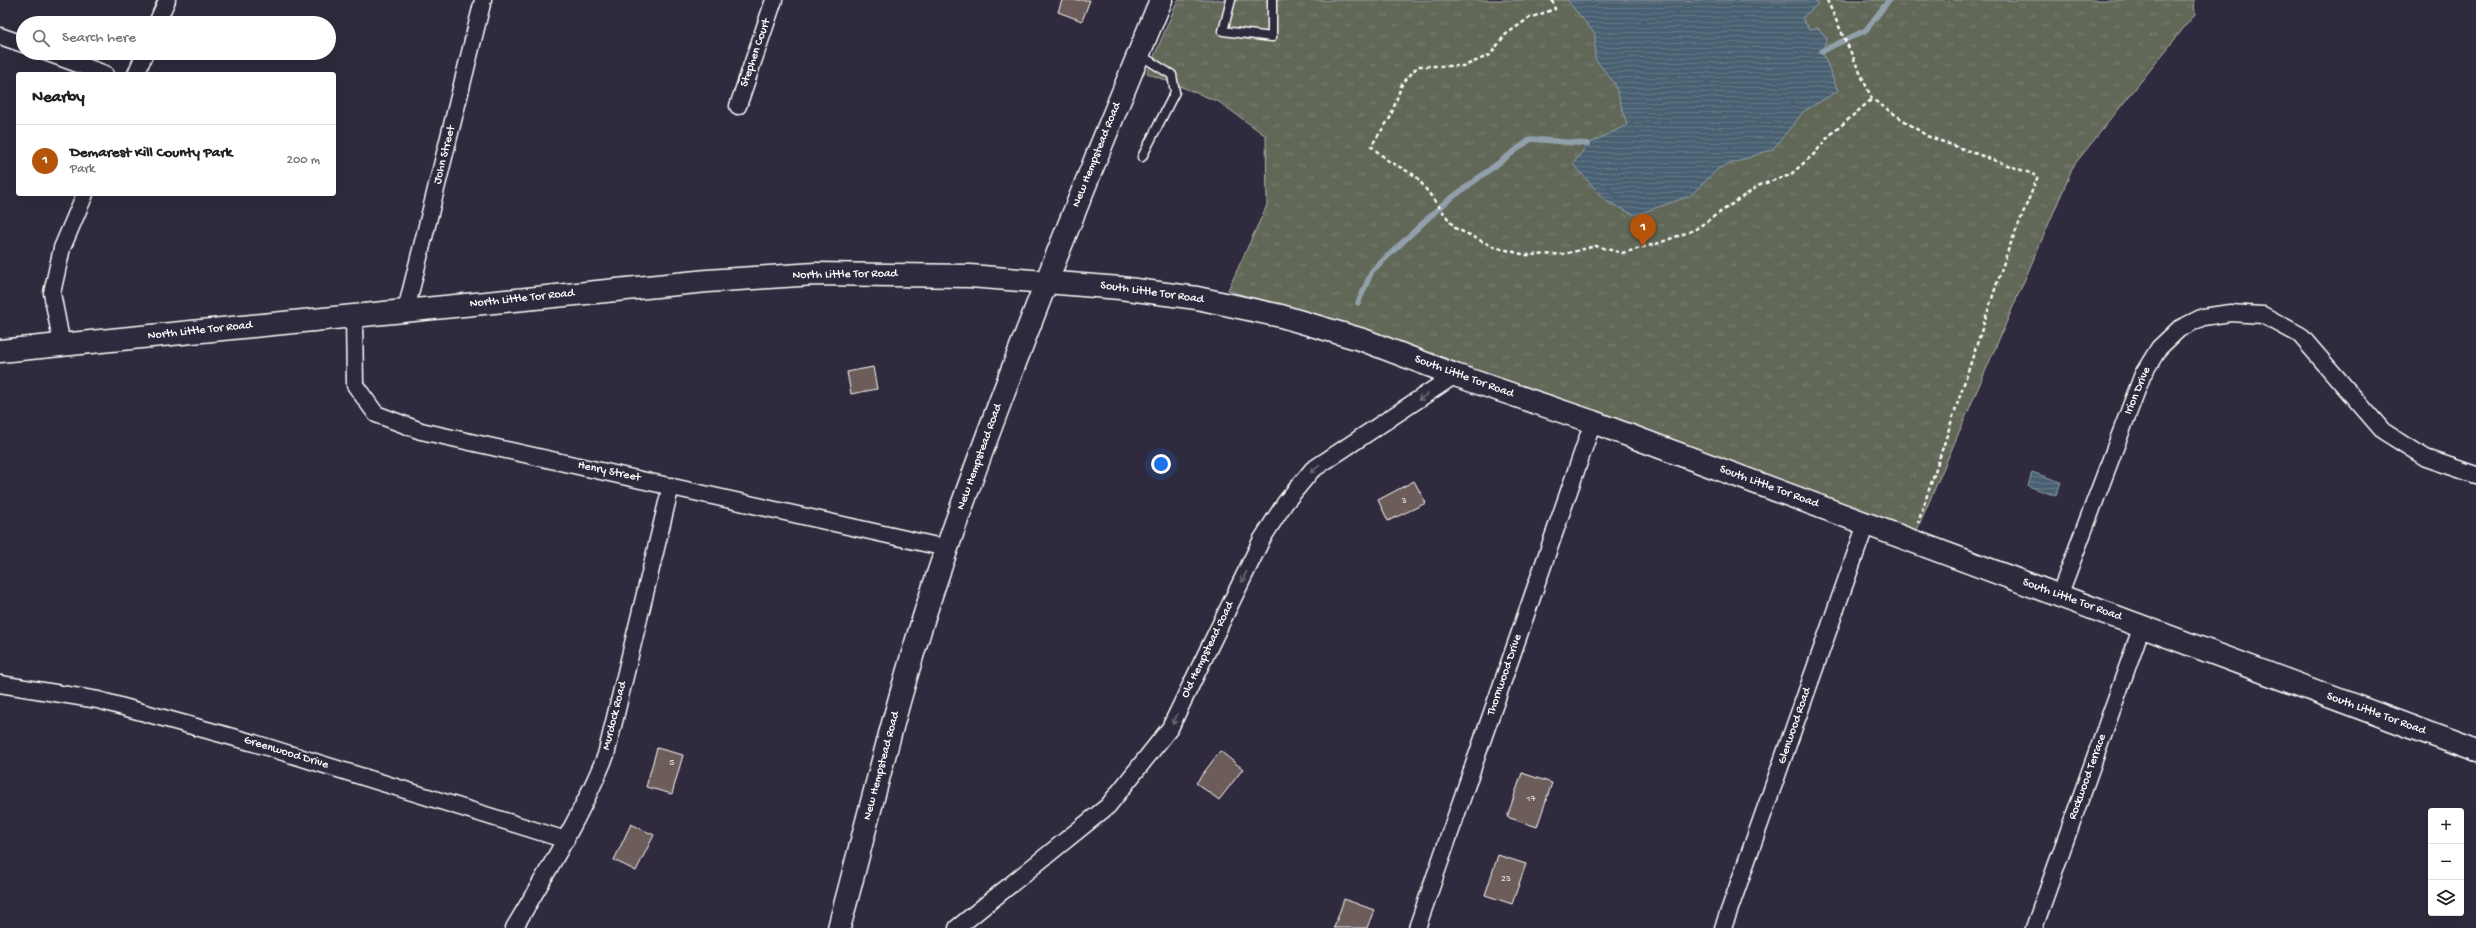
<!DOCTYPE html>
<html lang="en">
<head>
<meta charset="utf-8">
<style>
	:root { --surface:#fff; --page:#f2f2f2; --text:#202124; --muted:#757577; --line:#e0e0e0; --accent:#b45309 }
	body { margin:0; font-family:"Gochi Hand",sans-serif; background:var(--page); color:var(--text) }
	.controls { position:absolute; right:12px; bottom:12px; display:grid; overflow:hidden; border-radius:4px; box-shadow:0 4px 16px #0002 }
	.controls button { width:36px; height:36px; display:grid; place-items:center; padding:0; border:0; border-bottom:1px solid var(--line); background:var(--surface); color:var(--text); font:20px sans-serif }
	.you { position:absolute; left:1161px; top:464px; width:14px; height:14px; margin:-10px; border:3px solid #fff; border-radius:50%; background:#1a73e8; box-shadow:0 0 0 6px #1a73e833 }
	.badge { display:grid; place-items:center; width:26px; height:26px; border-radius:50%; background:var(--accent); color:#fff; font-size:13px; font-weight:700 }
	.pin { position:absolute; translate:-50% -33px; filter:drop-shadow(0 1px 2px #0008) }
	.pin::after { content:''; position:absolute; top:21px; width:14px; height:12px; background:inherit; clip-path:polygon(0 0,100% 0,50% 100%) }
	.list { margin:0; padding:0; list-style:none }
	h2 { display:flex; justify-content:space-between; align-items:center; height:52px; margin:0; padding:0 16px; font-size:17px }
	h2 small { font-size:13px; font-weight:400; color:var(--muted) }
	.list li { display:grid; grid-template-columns:26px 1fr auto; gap:12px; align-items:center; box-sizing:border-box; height:72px; padding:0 16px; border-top:1px solid var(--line) }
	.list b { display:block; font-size:15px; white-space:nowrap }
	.list p { margin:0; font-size:13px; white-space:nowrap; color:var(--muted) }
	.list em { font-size:13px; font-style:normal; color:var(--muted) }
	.icon { flex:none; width:22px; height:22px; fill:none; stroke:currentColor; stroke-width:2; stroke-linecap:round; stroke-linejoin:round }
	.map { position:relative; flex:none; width:2476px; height:928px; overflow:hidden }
	.search { position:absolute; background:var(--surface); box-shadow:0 4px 16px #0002; left:16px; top:16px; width:320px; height:44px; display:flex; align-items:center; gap:10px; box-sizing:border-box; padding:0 14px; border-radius:22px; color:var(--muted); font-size:15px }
	.panel { position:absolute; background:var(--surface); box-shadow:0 4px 16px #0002; left:16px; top:72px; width:320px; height:124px; border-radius:4px }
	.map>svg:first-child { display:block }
	.grass { fill:url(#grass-tufts); stroke:#b0b3ac }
	.water { fill:url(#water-rules); stroke:#91a0aa }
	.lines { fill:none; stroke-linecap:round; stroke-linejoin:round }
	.stream { stroke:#91a0aa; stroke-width:5.5 }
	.building { fill:#6d5d5a; stroke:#fff }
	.lane-casing { stroke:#fff; stroke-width:11 }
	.street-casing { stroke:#fff; stroke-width:19 }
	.secondary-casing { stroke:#fff; stroke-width:25 }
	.path { stroke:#fff; stroke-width:2.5; stroke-dasharray:4 3; stroke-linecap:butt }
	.lane { stroke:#2f2a3d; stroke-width:8 }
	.street { stroke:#2f2a3d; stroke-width:16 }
	.secondary { stroke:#2f2a3d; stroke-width:22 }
	.oneway { stroke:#6d6a77 }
	.labels { text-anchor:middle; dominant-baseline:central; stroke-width:3.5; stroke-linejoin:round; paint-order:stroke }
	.number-label { font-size:10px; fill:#dad6d6 }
	.street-label { font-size:12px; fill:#fff; stroke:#2f2a3d }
</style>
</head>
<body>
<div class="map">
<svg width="2476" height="928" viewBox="0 0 2476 928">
	<defs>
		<pattern id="grass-tufts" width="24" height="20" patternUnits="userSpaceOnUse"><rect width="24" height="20" fill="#626759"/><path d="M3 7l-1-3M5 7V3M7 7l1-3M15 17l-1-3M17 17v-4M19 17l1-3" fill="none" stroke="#7a7e72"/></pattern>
		<pattern id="water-rules" width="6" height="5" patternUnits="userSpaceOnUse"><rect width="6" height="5" fill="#486172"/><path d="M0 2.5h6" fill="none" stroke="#637987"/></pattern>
	</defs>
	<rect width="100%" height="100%" fill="#2f2a3d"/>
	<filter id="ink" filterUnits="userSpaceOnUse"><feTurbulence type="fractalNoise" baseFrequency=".025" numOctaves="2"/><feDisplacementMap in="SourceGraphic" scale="8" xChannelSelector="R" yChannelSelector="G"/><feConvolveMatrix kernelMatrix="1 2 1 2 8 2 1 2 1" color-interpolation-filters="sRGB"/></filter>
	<g filter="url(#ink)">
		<path class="grass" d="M1178 0H2194L2195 14 2074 165 1914 537 1228 290 1267 205 1266 136 1219 102 1147 73Z"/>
		<path class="water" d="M1567 0H1815L1818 4 1802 18 1809 29 1818 28 1827 38 1822 51 1838 91 1804 111 1773 149 1719 168 1690 196 1635 215 1606 201 1573 164 1588 144 1627 125 1615 84 1595 59V34Z
			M2032 472 2061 482 2056 496 2028 486Z"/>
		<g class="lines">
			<path class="stream" d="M1822 51 1866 30 1889 0
				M1358 303 1372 271 1442 205 1531 139 1588 144"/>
		</g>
		<path class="building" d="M1062 0H1090L1082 21 1058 12Z
			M873 367 877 389 851 394 847 372Z
			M1414 481 1426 503 1388 521 1378 500Z
			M657 748 683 755 672 794 646 787Z
			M1220 751 1243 769 1219 800 1196 783Z
			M1522 773 1552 783 1537 827 1507 817Z
			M631 824 654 835 636 871 614 860Z
			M1498 855 1526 864 1512 904 1485 895Z
			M1344 899 1374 910 1367 928H1334Z"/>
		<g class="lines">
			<defs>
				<path id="lane" d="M1231 0 1223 31 1272 37V0
					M1140 55 1172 75 1175 92 1142 157"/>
				<path id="street" d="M157 23 167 0
					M0 36 23 44
					M48 53 105 74
					M136 74 145 53
					M738 106 774 0
					M406 310 483 0
					M354 315 355 385 376 414 421 431 946 548
					M62 345 52 293 62 248 85 194
					M2059 596 2143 374 2159 348 2179 329 2203 317 2230 313 2263 315 2300 335 2383 431 2426 458 2476 475
					M0 684 98 700 254 743 566 840
					M514 928C548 871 581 816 606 755L671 486
					M957 928 1108 806 1170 728 1262 539 1285 503 1312 470 1455 375
					M1417 928 1593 422
					M1723 928 1866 524
					M2034 928 2142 626"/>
				<path id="secondary" d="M0 351 707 281 815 274 970 276 1120 288 1197 298 1281 316 1363 340 1455 375 1593 422 2476 751
					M839 928C873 801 903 672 947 548 1012 362 1086 181 1161 0"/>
			</defs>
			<use href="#lane" class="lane-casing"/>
			<use href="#street" class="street-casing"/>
			<use href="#secondary" class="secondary-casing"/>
			<path class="path" d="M1552 0 1555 9 1529 18 1505 35 1490 55 1464 66H1418L1402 84 1390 118 1371 146 1387 160 1416 176 1455 228 1494 247 1526 255 1564 254 1596 246 1622 253 1659 243 1694 230 1760 185 1790 175 1814 154 1829 136 1872 99
				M1827 0 1872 99 1927 136 2038 176 2007 253 1918 523"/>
			<use href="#lane" class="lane"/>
			<use href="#street" class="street"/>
			<use href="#secondary" class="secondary"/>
		</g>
		<defs><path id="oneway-shaft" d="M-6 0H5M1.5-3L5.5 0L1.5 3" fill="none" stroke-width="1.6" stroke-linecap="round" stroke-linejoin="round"/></defs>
		<g class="oneway">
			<use href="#oneway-shaft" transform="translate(1423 397) rotate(146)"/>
			<use href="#oneway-shaft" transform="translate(1315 469) rotate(142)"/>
			<use href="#oneway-shaft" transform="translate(1244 577) rotate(116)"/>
			<use href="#oneway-shaft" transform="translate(1175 719) rotate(116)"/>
		</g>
	</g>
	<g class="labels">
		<g class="number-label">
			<text x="1404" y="501">3</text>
			<text x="672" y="763">5</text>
			<text x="1531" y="799">17</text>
			<text x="1506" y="879">23</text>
		</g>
		<g class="street-label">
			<text transform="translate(756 53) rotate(-71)">Stephen Court</text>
			<text transform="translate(445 155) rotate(-76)">John Street</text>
			<text transform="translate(1097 155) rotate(-68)">New Hempstead Road</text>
			<text transform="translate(845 275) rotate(-1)">North Little Tor Road</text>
			<text transform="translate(1152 293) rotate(8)">South Little Tor Road</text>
			<text transform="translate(522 299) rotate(-6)">North Little Tor Road</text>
			<text transform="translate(200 331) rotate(-6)">North Little Tor Road</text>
			<text transform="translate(1464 377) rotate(20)">South Little Tor Road</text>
			<text transform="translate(2138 391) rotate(-67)">Irion Drive</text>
			<text transform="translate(980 457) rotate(-70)">New Hempstead Road</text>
			<text transform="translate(609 472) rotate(12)">Henry Street</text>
			<text transform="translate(1769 487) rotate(20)">South Little Tor Road</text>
			<text transform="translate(2072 600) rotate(20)">South Little Tor Road</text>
			<text transform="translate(1208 650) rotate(-64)">Old Hempstead Road</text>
			<text transform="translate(1505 675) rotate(-71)">Thornwood Drive</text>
			<text transform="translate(2376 714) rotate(20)">South Little Tor Road</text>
			<text transform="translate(615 716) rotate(-76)">Murdock Road</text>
			<text transform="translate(1795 726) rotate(-71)">Glenwood Road</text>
			<text transform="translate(286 753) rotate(17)">Greenwood Drive</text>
			<text transform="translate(882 766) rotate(-75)">New Hempstead Road</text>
			<text transform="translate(2088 777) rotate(-70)">Rockwood Terrace</text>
		</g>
	</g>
</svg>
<div class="controls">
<button>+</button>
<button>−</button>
<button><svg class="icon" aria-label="layers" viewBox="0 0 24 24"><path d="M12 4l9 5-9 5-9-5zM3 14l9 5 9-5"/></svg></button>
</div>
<div class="you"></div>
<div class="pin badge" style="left:1643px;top:247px">1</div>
<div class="search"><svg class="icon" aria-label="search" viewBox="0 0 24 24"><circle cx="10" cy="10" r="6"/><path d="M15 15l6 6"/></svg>Search here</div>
<section class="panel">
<h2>Nearby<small></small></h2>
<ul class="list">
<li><span class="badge">1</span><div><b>Demarest Kill County Park</b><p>Park</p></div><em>200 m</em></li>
</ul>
</section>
</div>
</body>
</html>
